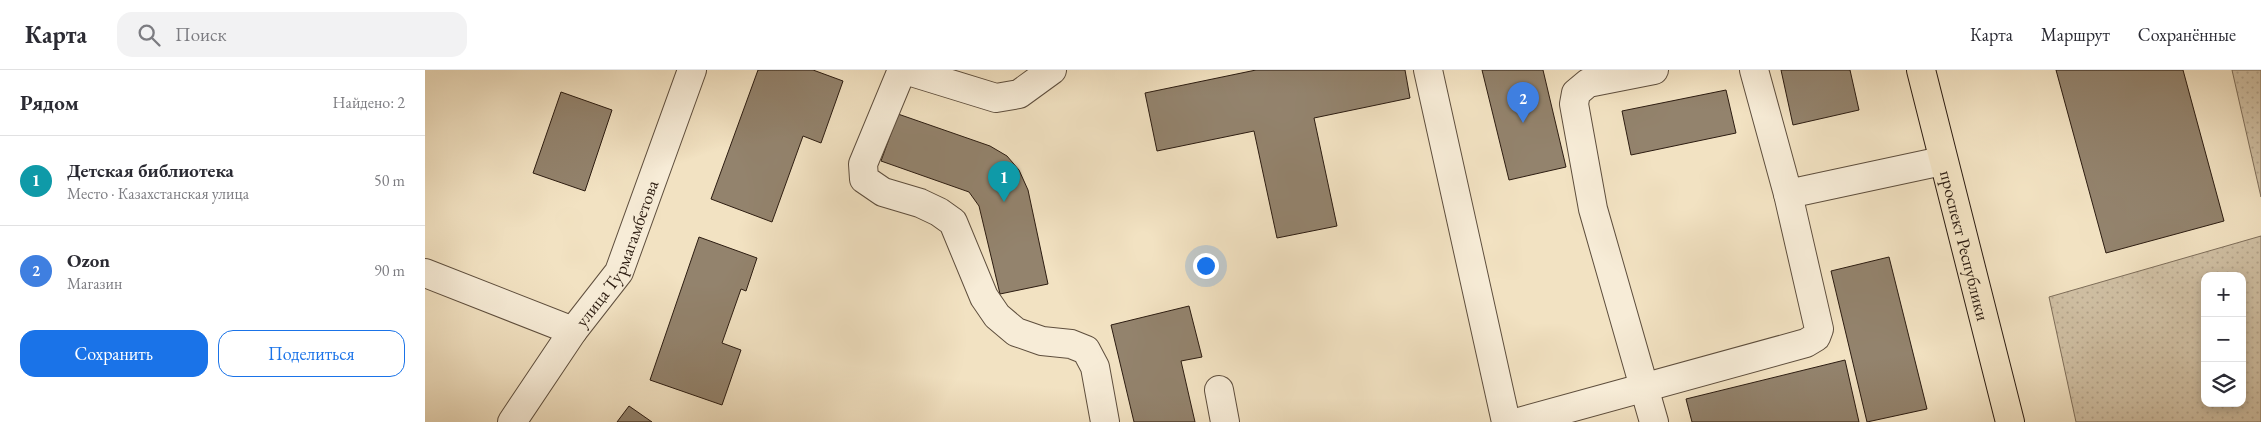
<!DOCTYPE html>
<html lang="ru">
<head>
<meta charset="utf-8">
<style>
	:root { --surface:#fff; --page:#f2f2f3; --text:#2b2b33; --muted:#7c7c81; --line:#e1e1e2; --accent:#1a73e8 }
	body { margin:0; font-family:"EB Garamond",serif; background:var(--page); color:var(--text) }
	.controls { position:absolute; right:15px; bottom:15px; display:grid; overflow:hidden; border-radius:10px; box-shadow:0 2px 8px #0003 }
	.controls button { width:45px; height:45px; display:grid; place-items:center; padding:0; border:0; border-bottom:1px solid var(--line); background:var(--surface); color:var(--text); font:25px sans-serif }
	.you { position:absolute; left:780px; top:195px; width:18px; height:18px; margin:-12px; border:4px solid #fff; border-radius:50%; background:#1a73e8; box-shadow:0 0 0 8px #1a73e833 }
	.badge { display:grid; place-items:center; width:32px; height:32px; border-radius:50%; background:var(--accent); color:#fff; font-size:16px; font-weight:700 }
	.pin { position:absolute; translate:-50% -41px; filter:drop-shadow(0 1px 2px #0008) }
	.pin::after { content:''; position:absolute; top:26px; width:18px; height:15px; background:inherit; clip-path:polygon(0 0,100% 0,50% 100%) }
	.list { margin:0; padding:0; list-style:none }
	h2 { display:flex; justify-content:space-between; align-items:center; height:65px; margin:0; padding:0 20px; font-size:21px }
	h2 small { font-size:16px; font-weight:400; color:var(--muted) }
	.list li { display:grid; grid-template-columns:32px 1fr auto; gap:15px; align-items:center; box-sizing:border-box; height:90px; padding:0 20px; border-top:1px solid var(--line) }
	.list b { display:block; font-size:19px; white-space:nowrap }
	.list p { margin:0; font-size:16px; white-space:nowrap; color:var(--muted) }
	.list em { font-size:16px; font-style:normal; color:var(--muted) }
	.actions { display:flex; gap:10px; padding:15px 20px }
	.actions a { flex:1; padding:11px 0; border:1px solid var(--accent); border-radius:15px; text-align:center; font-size:18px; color:var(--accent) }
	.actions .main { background:var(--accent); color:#fff }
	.icon { flex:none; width:28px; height:28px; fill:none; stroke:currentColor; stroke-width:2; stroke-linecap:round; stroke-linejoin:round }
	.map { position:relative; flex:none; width:1836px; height:352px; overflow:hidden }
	header { display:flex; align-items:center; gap:30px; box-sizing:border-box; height:70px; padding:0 25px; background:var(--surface); border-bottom:1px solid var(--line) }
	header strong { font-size:24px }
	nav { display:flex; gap:28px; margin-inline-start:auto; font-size:18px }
	.search { width:350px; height:45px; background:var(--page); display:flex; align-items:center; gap:12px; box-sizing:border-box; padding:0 18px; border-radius:15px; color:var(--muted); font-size:19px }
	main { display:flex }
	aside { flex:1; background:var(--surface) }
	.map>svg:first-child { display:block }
	.park { fill:url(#park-dots); stroke:#7e6e5a; fill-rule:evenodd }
	.building { fill:#93836d; stroke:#2c1c11 }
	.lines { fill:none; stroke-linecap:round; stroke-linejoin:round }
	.minor-casing { stroke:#5e4e3d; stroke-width:30 }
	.major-casing { stroke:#2c1c11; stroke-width:30 }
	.minor { stroke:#f7ecd7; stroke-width:28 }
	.major { stroke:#f2e2c2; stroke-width:28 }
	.labels { text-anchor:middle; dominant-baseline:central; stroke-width:4; stroke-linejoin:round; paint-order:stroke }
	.street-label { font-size:18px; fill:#2c1c11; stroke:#f7ecd7 }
</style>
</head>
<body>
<header>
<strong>Карта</strong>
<div class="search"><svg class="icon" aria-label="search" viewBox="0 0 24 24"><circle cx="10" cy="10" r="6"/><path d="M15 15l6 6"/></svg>Поиск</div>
<nav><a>Карта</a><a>Маршрут</a><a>Сохранённые</a></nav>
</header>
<main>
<aside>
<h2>Рядом<small>Найдено: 2</small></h2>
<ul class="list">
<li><span class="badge" style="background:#0f9aa8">1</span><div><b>Детская библиотека</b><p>Место · Казахстанская улица</p></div><em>50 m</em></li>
<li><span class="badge" style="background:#3f7fe0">2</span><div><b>Ozon</b><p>Магазин</p></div><em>90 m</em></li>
</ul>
<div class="actions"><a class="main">Сохранить</a><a>Поделиться</a></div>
</aside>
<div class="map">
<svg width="1836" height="352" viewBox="0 0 1836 352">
	<defs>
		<pattern id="park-dots" width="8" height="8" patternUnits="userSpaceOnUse" patternTransform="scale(1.25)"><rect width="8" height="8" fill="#d0c0a4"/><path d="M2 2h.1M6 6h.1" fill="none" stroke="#b3a48c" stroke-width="1.8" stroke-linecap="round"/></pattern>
	</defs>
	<rect width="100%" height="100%" fill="#f2e2c2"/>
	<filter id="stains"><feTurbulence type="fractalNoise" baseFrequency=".004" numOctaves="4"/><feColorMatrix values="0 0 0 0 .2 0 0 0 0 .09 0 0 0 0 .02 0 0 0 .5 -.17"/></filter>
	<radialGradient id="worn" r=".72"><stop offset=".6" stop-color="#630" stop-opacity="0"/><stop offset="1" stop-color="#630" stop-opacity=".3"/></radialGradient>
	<path class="park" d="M1807 0H1836V127Z
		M1836 166V352H1651L1624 227ZM1780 206H1817V333H1780Z"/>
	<path class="building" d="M333 0H388L418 11 396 73 378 66 347 152 286 129Z
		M831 0H980L985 28 889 48 912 156 852 168 829 61 732 81 720 23Z
		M1057 0H1118L1141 97 1084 110Z
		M1356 0H1425L1434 40 1368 55Z
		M1631 0H1758L1799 151 1681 183Z
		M1301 20 1311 63 1206 85 1197 41Z
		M136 22 187 40 160 121 108 103Z
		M473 44 565 76 582 86 594 100 603 120 623 214 575 224 554 136 544 122 456 91Z
		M274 167 332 188 321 221 316 219 297 273 316 280 297 335 225 310Z
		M1464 187 1502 339 1442 352 1406 201Z
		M764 236 777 287 756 291 770 352H709L686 255Z
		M1420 290 1434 352H1267L1261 329Z
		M204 336 227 352H192Z"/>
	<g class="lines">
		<defs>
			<g id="minor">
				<path d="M477 0 438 94 439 109 458 122 495 133 514 142 528 152 559 227 572 246 591 262 617 271 646 274 661 280 670 297 680 352"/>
				<path d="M480 0 571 28 594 24 627 0"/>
				<path d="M1003 0 1081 352"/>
				<path d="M1229 0 1163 13 1151 23 1149 34 1168 139 1229 352"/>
				<path d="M1329 0 1363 124 1517 91"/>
				<path d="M0 203 148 261"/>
				<path d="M794 320 800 352"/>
				<path id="s1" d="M87 352 148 261 194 202 267 0"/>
				<path d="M1094 352 1381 273 1391 267 1394 259 1363 124"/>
			</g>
			<g id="major">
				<path id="s2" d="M1496 0 1585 352"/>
			</g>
		</defs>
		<use href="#minor" class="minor-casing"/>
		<use href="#major" class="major-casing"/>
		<use href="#minor" class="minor"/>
		<use href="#major" class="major"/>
	</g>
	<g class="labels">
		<g class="street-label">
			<text stroke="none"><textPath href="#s2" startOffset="181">проспект Республики</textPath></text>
			<text stroke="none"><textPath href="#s1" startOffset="200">улица Турмагамбетова</textPath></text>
		</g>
	</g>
	<rect width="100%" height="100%" filter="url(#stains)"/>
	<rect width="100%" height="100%" fill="url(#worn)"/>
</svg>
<div class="controls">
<button>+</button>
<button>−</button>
<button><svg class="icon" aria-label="layers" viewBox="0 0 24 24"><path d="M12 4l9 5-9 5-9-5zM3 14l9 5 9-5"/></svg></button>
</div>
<div class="you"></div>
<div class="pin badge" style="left:579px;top:132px;background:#0f9aa8">1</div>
<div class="pin badge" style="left:1098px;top:53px;background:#3f7fe0">2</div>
</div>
</main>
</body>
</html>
